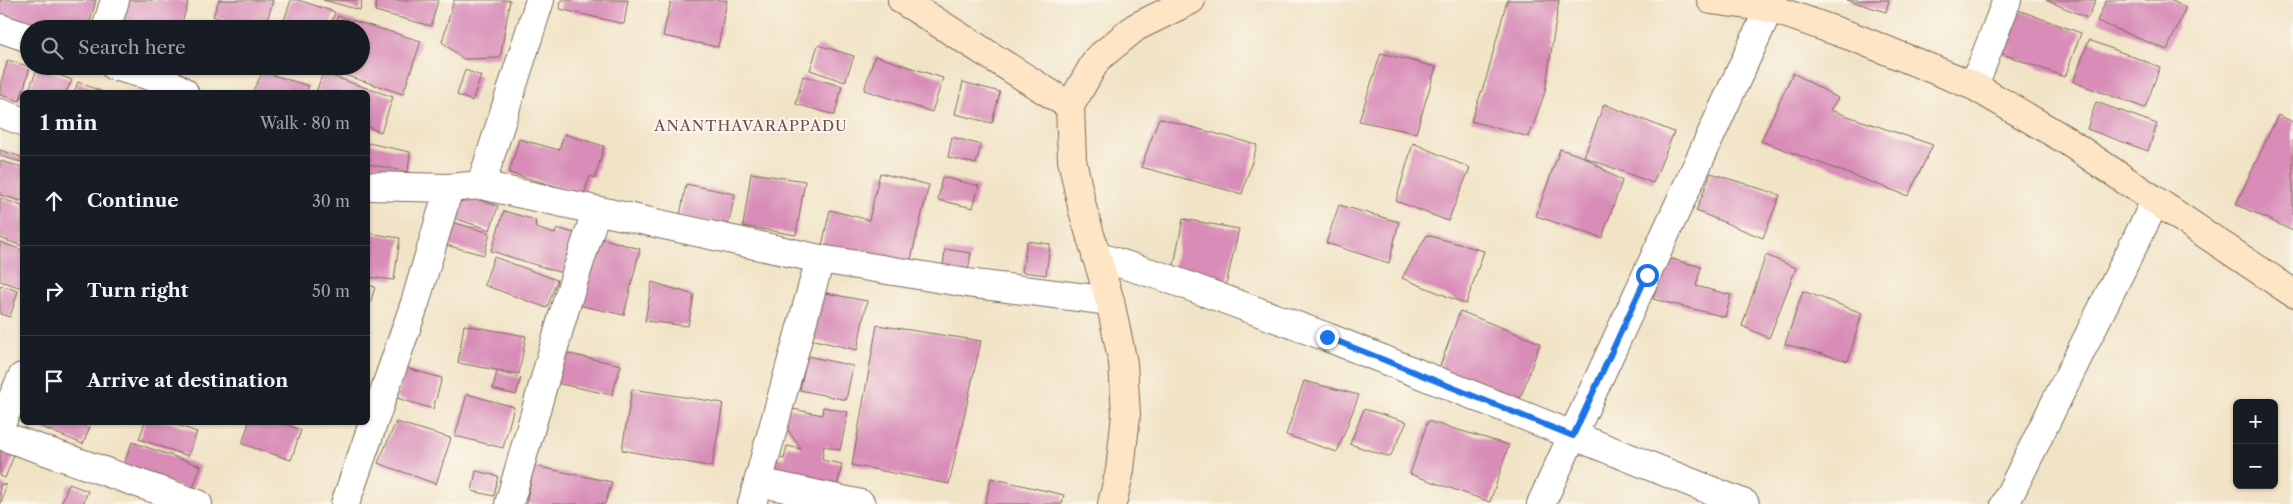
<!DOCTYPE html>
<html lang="en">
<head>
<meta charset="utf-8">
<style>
	:root { --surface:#171b24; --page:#242831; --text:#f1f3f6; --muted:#9ea1a6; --line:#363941 }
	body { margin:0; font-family:"Libre Caslon Text",serif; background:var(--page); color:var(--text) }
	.controls { position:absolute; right:15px; bottom:15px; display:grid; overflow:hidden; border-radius:8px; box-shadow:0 1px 4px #0004 }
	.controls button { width:45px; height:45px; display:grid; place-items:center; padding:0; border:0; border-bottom:1px solid var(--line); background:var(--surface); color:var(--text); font:25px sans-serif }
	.stop { position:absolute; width:15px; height:15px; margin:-11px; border:4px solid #1a73e8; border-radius:50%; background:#fff }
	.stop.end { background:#1a73e8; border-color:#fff; box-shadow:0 1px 5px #0008 }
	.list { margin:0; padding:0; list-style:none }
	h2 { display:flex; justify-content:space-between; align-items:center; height:65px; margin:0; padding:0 20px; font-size:21px }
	h2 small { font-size:16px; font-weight:400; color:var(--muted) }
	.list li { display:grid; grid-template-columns:32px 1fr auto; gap:15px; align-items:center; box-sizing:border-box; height:90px; padding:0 20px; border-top:1px solid var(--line) }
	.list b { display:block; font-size:19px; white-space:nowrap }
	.list em { font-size:16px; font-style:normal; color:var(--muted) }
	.icon { flex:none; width:28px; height:28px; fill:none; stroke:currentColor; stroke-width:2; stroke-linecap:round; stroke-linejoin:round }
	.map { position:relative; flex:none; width:2293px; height:504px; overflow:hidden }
	.search { position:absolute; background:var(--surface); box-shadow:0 1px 4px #0004; left:20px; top:20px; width:350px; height:55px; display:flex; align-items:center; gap:12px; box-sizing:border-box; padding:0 18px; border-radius:28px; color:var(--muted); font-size:19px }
	.panel { position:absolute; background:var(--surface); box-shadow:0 1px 4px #0004; left:20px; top:90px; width:350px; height:335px; border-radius:8px }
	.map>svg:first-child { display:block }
	.building { fill:#d88cb7 }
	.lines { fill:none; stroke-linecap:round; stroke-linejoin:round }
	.street-casing { stroke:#7b6b59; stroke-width:30 }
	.secondary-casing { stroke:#7b6b59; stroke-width:30 }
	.street { stroke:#fff; stroke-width:28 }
	.secondary { stroke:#fee5c5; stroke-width:28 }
	.route { stroke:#1a73e8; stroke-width:6 }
	.labels { text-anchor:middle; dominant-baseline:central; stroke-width:4; stroke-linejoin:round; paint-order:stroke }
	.quarter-label { font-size:15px; letter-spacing:1px; fill:#724c54; stroke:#fbf7ec }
</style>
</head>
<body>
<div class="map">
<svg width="2293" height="504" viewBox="0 0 2293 504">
	<rect width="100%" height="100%" fill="#fbf7ec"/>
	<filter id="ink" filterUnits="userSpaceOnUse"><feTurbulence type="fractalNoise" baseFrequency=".02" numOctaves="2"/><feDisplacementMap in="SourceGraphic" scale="10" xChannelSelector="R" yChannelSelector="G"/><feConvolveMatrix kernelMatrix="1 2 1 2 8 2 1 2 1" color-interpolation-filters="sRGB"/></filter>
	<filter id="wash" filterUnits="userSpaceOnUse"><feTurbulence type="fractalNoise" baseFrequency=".0096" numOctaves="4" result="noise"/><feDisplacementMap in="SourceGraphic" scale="20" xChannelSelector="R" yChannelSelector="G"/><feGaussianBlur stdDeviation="1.12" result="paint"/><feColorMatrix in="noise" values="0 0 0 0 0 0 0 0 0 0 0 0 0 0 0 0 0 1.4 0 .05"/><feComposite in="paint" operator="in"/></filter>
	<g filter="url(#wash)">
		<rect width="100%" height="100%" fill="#f1e3c6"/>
		<g id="blocks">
			<path class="building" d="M0 0H96L88 29H34L0 18Z
				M128 0H180L188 3 180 29H120Z
				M219 0H273L265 29H248L213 16Z
				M291 0H298L335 12 329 29H281Z
				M323 0H362L360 10Z
				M377 0H438L431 26 375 11Z
				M454 0H510L500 58 463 59 442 42Z
				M561 0H628L624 24 560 9Z
				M671 0H727L718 47 663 36Z
				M1507 0H1559L1545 92 1529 137 1471 121 1486 79Z
				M1847 0H1889L1886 12Z
				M2046 0H2096L2088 18Z
				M2106 0H2170L2186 7 2167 50 2097 21Z
				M2015 9 2081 33 2065 77 2000 53Z
				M338 16 421 41 403 94 320 67 361 66V29H333Z
				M2089 40 2160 67 2145 108 2073 82Z
				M818 45 854 56 845 82 810 70Z
				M1381 53 1436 67 1416 133 1359 121Z
				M875 56 943 78 932 112 864 90Z
				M8 60 30 67 20 101 0 95V85Z
				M38 67 72 80 66 92H28Z
				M465 70 481 76 472 101 457 95Z
				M263 72 309 86 306 92H252Z
				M323 73 393 97 381 132 368 127V92H316Z
				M1793 73 1838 98 1830 110 1933 145 1908 196 1761 141Z
				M803 76 842 86 835 115 796 104Z
				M78 82 103 92H74Z
				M963 82 1000 92 992 123 955 114Z
				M2096 102 2157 124 2148 151 2087 129Z
				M1604 104 1674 132 1653 183 1584 157Z
				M2278 115 2293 122V231L2236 204Z
				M1159 118 1257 145 1242 194 1141 167Z
				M564 134 604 146 595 178 590 176 584 194 509 173 519 139 559 150Z
				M952 137 981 145 976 164 948 157Z
				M368 143 410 152 408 172 368 164Z
				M1413 143 1470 168 1448 221 1396 201Z
				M1560 149 1584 157 1622 181 1602 238 1536 216Z
				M0 150 22 157 21 162 0 156Z
				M0 161 22 167V201L0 195Z
				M751 173 805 181 796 235 743 226Z
				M880 173 929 185 908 271 821 250 830 210 869 220Z
				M1711 173 1780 195 1763 238 1696 211Z
				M942 177 979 186 973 208 938 200Z
				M686 184 735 194 728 226 680 216Z
				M455 192 498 206 490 230 448 216Z
				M0 198 22 206V246L0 238Z
				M1339 205 1399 222 1389 263 1326 243Z
				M504 211 535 220 536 228 555 234 557 228 577 234 565 274 491 251Z
				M1183 219 1239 229 1225 289 1173 270Z
				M448 221 490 233 484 255 442 244Z
				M368 233 400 238 394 280 368 277Z
				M1427 235 1484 251 1466 304 1402 278Z
				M600 238 640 249 624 315 578 305Z
				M1027 241 1050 244 1046 275 1022 272Z
				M0 242 22 250V288L0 281Z
				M945 249 971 253 967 278 942 274Z
				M1766 255 1796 268 1769 338 1742 326Z
				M494 257 557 280 547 308 484 285Z
				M1665 257 1701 267 1696 286 1731 295 1725 317 1653 299Z
				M652 282 694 295 688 326 645 321Z
				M0 285 18 291 10 317 0 314Z
				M368 285 375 287 368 311Z
				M1803 291 1862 313 1848 361 1785 344Z
				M820 292 867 301 857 350 810 339Z
				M1460 311 1540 343 1515 413 1435 380Z
				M464 325 526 336 519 374 458 363Z
				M877 325 981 341 949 484 852 465Z
				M565 353 621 365 612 395 556 383Z
				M807 356 853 366 846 400 800 390Z
				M406 368 442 378 433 409 397 398Z
				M497 371 521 378 516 395 493 389Z
				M1304 381 1359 395 1337 452 1286 435Z
				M632 389 723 403 712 467 622 450Z
				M467 394 514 407 503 448 455 436Z
				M823 407 848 412 840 450 824 446 822 460 842 464 837 488 771 479 773 456 784 459 787 446 801 449 784 424 788 408 822 415Z
				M1364 409 1407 422 1390 457 1350 444Z
				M1428 421 1509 445 1490 502 1410 474Z
				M29 422H92L83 444Z
				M145 422H168L197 432 188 456 139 439Z
				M249 422H280L301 430 291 460 242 444Z
				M396 422 451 438 436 484 378 463Z
				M0 439 18 445 5 478 0 476Z
				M132 442 201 466 192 491 123 466Z
				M534 466 612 482 605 504H526Z
				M476 471 498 476 494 496 472 491Z
				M991 478 1064 495 1062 504H985Z
				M0 484 6 485 1 504H0Z
				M69 484 88 491 83 504H61Z"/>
		</g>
	</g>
	<g filter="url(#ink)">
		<use href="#blocks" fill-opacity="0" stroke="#7b6b59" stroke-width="1"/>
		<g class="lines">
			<defs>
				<path id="street" d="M0 28 29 38
					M106 29 115 0
					M114 66 165 80 184 92
					M1974 86 2007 0
					M0 113 22 121
					M481 185 540 0
					M368 186 449 188 481 185 820 259 967 283 1110 301
					M1096 256 1164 277 1327 337 1745 504
					M0 426 22 377
					M0 435 198 504
					M758 482 861 504
					M345 504 415 303 449 188
					M509 504 566 305 596 211
					M752 504 820 259
					M1541 504 1773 0
					M2005 504 2155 202"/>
				<path id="secondary" d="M902 0 1070 106
					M1711 0 1770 8 1856 38 1974 86 2064 139 2293 293
					M1112 504 1120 470 1126 415 1123 363 1110 301 1083 211 1072 160 1070 106 1097 59 1136 27 1191 0"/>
			</defs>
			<use href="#street" class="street-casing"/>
			<use href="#secondary" class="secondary-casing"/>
			<use href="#street" class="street"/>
			<use href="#secondary" class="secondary"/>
		</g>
	</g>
	<g class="lines" filter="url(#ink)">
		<path class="route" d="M1327 337 1573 436 1647 275"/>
	</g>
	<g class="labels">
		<g class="quarter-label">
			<text x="751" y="125">ANANTHAVARAPPADU</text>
		</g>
	</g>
</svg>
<div class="controls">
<button>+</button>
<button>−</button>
</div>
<div class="stop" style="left:1647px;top:275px"></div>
<div class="stop end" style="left:1327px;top:337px"></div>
<div class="search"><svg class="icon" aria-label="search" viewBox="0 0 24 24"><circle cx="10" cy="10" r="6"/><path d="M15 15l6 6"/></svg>Search here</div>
<section class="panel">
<h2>1 min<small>Walk · 80 m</small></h2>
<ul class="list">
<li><svg class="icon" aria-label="ahead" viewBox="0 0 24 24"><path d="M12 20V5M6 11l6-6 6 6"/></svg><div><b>Continue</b></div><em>30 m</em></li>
<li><svg class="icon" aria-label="right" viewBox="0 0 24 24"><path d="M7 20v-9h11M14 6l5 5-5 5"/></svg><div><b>Turn right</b></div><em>50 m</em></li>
<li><svg class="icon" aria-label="arrive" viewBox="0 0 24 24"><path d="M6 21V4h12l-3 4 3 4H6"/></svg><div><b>Arrive at destination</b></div></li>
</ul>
</section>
</div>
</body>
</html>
